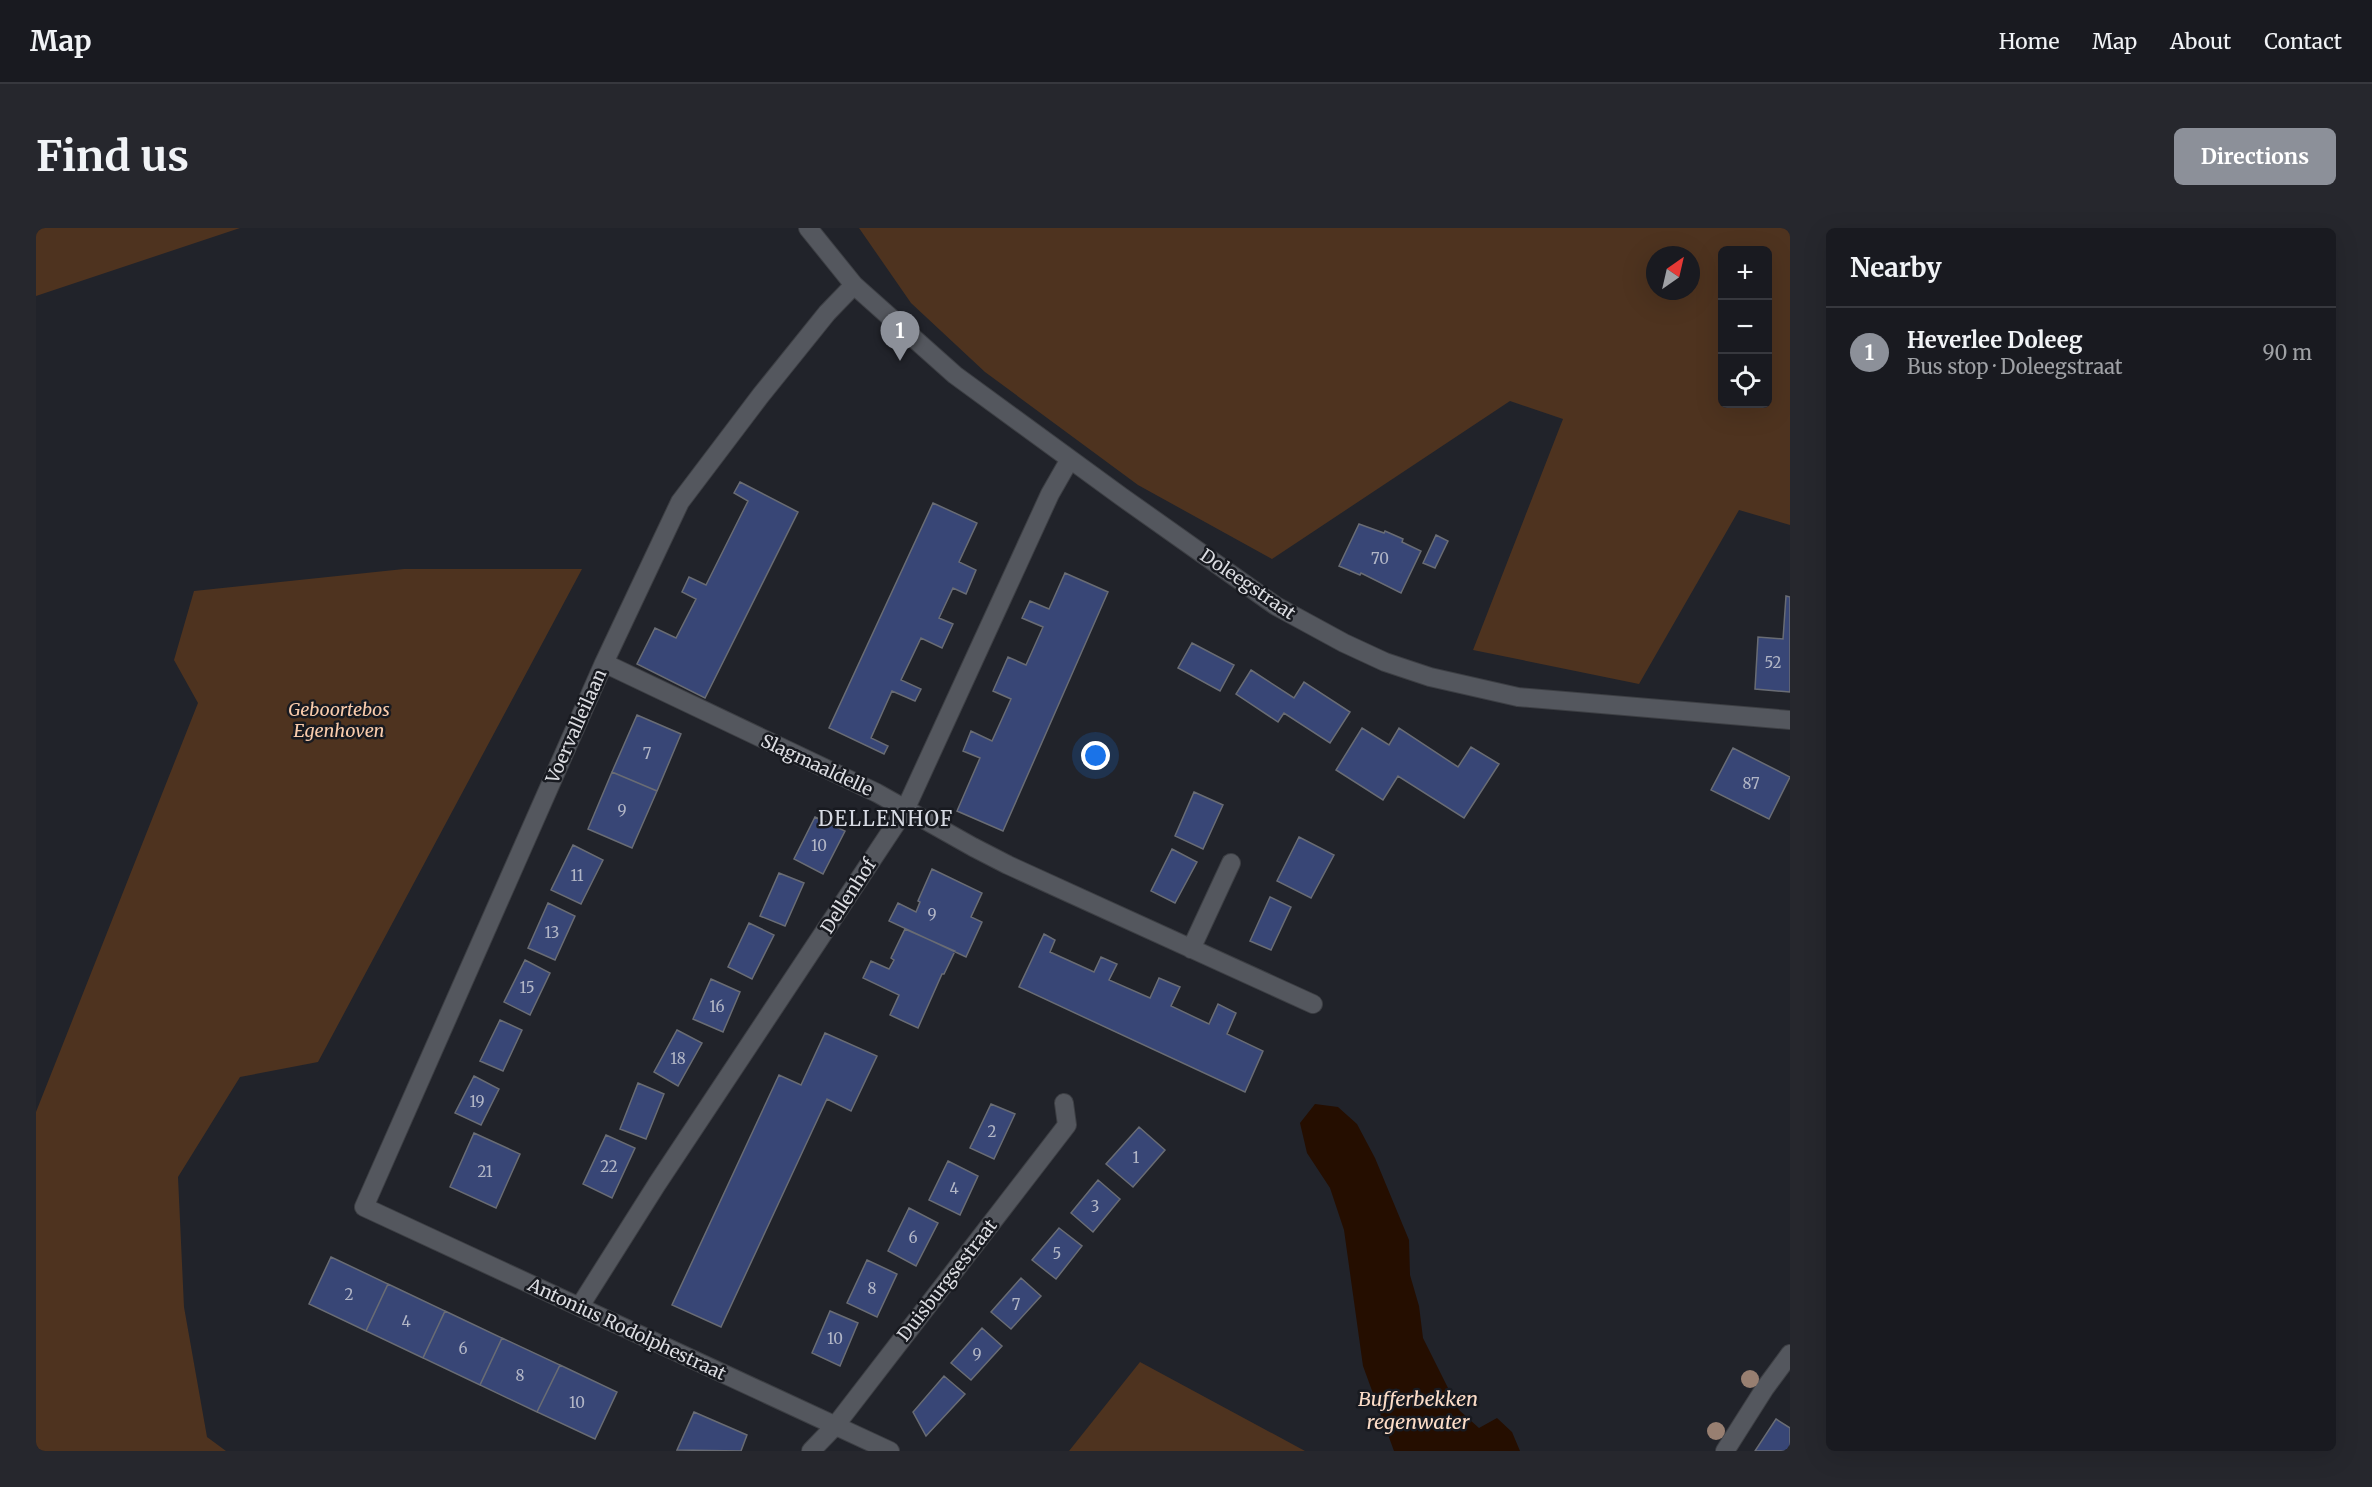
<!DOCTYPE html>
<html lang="en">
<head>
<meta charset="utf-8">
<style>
	:root { --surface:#191a20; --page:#26272d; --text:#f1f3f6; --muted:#9fa1a5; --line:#37383e; --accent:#8c9099 }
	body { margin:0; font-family:Merriweather,serif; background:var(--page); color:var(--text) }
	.controls { position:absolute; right:18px; top:18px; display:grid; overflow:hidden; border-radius:9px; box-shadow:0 6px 24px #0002 }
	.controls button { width:54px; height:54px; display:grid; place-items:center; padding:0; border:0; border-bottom:2px solid var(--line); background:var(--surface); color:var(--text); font:30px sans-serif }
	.compass { position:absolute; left:1610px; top:18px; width:54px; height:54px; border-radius:50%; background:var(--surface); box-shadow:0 6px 24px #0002; rotate:34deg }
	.you { position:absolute; left:1060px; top:528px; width:21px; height:21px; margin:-15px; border:4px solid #fff; border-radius:50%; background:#1a73e8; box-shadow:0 0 0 9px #1a73e833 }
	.badge { display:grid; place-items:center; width:39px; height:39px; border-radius:50%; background:var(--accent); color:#fff; font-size:20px; font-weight:700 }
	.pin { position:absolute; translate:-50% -50px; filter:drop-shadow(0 2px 3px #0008) }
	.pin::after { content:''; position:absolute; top:32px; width:21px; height:18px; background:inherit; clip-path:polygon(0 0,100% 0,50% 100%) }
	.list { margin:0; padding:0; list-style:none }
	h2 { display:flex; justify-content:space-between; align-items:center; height:78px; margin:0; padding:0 24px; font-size:26px }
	h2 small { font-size:20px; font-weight:400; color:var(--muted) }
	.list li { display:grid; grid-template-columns:39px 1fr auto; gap:18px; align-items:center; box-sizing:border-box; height:90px; padding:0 24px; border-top:2px solid var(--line) }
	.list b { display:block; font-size:22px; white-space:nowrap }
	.list p { margin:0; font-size:20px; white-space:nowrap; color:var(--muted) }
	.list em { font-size:20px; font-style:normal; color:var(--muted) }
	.icon { flex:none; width:33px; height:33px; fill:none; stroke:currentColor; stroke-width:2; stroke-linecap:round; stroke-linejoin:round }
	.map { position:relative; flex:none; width:1754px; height:1223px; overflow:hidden; border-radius:9px }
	header { display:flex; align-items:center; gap:36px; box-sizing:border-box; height:84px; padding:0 30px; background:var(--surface); border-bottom:2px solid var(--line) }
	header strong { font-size:28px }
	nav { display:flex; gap:33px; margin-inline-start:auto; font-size:21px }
	.intro { display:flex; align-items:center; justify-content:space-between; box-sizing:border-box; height:144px; padding:0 36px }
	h1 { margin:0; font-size:42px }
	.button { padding:15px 27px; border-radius:9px; background:var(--accent); color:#fff; font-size:21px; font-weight:700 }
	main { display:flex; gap:36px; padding:0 36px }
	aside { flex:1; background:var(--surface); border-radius:9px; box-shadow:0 6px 24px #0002 }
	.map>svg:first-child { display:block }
	.green { fill:#4e331f; fill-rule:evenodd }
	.water { fill:#250e00 }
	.building { fill:#384676; stroke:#696c74; stroke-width:1.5 }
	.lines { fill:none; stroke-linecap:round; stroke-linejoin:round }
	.minor-casing { stroke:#3d3f44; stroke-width:20 }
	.minor { stroke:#54575e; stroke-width:18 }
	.tree { fill:#987f71 }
	.labels { text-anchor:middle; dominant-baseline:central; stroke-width:5; stroke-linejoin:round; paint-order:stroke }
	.number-label { font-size:15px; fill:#b2b6c6 }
	.street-label { font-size:18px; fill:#dbdce1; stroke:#181a20 }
	.park-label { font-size:18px; font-style:italic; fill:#f9cbab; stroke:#181a20 }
	.neighbourhood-label { font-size:20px; letter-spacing:1.5px; fill:#d7dae3; stroke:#181a20 }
	.water-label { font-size:20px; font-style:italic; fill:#fdddc8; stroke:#181a20 }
</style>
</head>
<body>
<header>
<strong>Map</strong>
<nav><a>Home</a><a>Map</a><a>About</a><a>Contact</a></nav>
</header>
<div class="intro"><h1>Find us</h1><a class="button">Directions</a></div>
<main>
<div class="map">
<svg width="1754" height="1223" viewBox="0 0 1754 1223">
	<rect width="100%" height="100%" fill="#21232a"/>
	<path class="green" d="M0 0H204L0 68Z
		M823 0H1754V297L1703 282 1603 456 1437 422 1527 191 1474 173 1236 331 1102 257 949 144 875 75ZM1732 22V176H1686V22ZM1619 27H1655V63H1619Z
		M368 341H546L282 834 204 849 142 949 148 1079 171 1209 190 1223H0V884L162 475 138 432 158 363Z
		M1104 1134 1269 1223H1033Z"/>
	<path class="water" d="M1279 876 1302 879 1321 896 1339 930 1373 1012 1374 1047 1383 1078 1387 1110 1423 1182 1443 1200 1461 1190 1476 1204 1484 1223H1358L1327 1138 1308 1002 1294 960 1271 925 1264 895Z"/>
	<path class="building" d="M704 254 762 284 669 470 601 436 619 400 640 410 660 371 646 364 653 349 670 357 712 273 698 265Z
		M897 275 941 295 923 334 940 342 930 366 917 360 903 390 917 396 906 420 885 410 865 452 885 461 879 473 856 463 835 510 852 518 848 526 793 500Z
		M1323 296 1348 305 1349 303 1367 311 1366 314 1385 323 1365 365 1325 345 1324 347 1303 338Z
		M1400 307 1412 313 1399 340 1387 335Z
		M1029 345 1072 364 967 603 921 583 944 530 927 523 935 503 956 513 975 471 957 463 972 429 990 437 1007 399 986 390 994 373 1013 381Z
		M1750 368 1754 369V464L1719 461 1722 409 1747 411Z
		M1156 415 1198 437 1184 463 1142 440Z
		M1215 442 1258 470 1268 454 1314 484 1294 515 1248 485 1242 494 1200 466Z
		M601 487 645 506 621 563 576 544Z
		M1326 500 1353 517 1363 500 1422 539 1435 519 1463 536 1428 590 1362 548 1347 572 1300 542Z
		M1697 520 1754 549 1733 591 1675 562Z
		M576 544 621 563 596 620 552 601Z
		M1158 564 1187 577 1167 621 1139 608Z
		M779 589 809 603 787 646 758 631Z
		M1263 609 1298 627 1275 670 1241 653Z
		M537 617 567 632 545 676 515 662Z
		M1136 621 1161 634 1139 675 1115 663Z
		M896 641 946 665 935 689 946 694 930 729 853 693 862 675 880 684 884 674 882 673Z
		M743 645 768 655 749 698 724 688Z
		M1234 669 1255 679 1235 722 1214 713Z
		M512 675 539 688 519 732 492 720Z
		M713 695 738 707 716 751 692 739Z
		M869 701 919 723 908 746H906L882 800 854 787 863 767 827 750 835 733 853 741 858 732 855 730Z
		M1008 706 1019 712 1014 724 1058 744 1065 729 1081 736 1073 752 1114 770 1123 750 1144 759 1135 778 1173 796 1182 776 1200 785 1191 806 1227 823 1209 864 983 759Z
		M489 732 514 745 494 787 468 774Z
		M675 751 704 764 687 804 657 791Z
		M464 792 486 802 467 843 444 833Z
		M641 802 666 815 642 858 618 844Z
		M789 805 841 828 815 883 791 871 685 1099 636 1077 743 847 765 857Z
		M438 848 463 861 445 897 419 885Z
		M602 855 628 866 610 911 584 901Z
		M955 876 979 886 958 931 934 920Z
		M1103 899 1129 922 1097 959 1070 936Z
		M438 905 484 926 460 980 414 959Z
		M570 907 599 920 576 970 547 956Z
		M912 933 942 948 924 987 893 972Z
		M1062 952 1084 971 1057 1004 1035 985Z
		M873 980 902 995 880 1038 852 1023Z
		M1023 1000 1046 1018 1020 1051 996 1032Z
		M295 1029 352 1056 330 1103 273 1076Z
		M831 1032 861 1046 841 1089 811 1075Z
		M985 1050 1005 1068 975 1101 955 1084Z
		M352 1056 409 1083 387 1130 330 1103Z
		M409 1083 466 1110 444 1157 387 1130Z
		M794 1083 822 1095 804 1138 776 1125Z
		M946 1100 966 1118 935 1152 915 1135Z
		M466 1110 524 1137 501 1184 444 1157Z
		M524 1137 581 1164 559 1211 501 1184Z
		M908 1148 929 1166 890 1208 877 1184Z
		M658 1184 711 1207 705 1223 641 1222Z
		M1740 1191 1754 1200V1223H1719Z"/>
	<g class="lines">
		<defs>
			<path id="minor" d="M772 0 818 57 919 147 1086 269 1240 378 1308 415 1349 434 1394 449 1482 469 1754 492
				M818 57 791 85 725 167 644 274 568 435 328 979 854 1223
				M568 435 841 565 937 619 972 637 1277 776
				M1155 721 1195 635
				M544 1078 621 956 869 582 1014 266 1034 231
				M775 1223 799 1198 1031 897 1028 875
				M1689 1223 1729 1160 1754 1126"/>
		</defs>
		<use href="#minor" class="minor-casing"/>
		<use href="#minor" class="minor"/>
	</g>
	<g class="tree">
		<circle cx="1714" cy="1151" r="9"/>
		<circle cx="1680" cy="1203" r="9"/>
	</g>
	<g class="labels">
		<g class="number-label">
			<text x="1344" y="330">70</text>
			<text x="1737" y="434">52</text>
			<text x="611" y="525">7</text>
			<text x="1715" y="555">87</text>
			<text x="586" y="582">9</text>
			<text x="783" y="617">10</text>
			<text x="541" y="647">11</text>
			<text x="896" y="686">9</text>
			<text x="516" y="704">13</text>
			<text x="491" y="759">15</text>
			<text x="681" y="778">16</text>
			<text x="642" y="830">18</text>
			<text x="441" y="873">19</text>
			<text x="956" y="903">2</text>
			<text x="1100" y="929">1</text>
			<text x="573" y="938">22</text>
			<text x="449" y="943">21</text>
			<text x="918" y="960">4</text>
			<text x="1059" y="978">3</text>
			<text x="877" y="1009">6</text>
			<text x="1021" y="1025">5</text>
			<text x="836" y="1060">8</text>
			<text x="313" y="1066">2</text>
			<text x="980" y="1076">7</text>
			<text x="370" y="1093">4</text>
			<text x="799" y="1110">10</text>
			<text x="427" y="1120">6</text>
			<text x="941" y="1126">9</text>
			<text x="484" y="1147">8</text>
			<text x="541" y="1174">10</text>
		</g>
		<g class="street-label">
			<text transform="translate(1212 356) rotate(34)">Doleegstraat</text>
			<text transform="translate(540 498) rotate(-66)">Voervalleilaan</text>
			<text transform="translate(781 537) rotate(25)">Slagmaaldelle</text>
			<text transform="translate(812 668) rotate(-57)">Dellenhof</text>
			<text transform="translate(911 1052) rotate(-52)">Duisburgsestraat</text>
			<text transform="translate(591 1101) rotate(25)">Antonius Rodolphestraat</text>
		</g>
		<g class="park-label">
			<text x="303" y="481">Geboortebos<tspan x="303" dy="21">Egenhoven</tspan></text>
		</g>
		<g class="neighbourhood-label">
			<text x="850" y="590">DELLENHOF</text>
		</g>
		<g class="water-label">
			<text x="1382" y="1170">Bufferbekken<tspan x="1382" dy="23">regenwater</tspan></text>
		</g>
	</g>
</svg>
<div class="controls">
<button>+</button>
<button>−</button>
<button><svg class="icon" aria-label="locate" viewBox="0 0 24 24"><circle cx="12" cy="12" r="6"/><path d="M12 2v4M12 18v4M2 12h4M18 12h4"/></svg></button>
</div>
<svg class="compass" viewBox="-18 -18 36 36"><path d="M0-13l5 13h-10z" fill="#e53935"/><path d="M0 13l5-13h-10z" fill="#9fa1a5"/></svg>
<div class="you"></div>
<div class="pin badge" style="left:864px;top:133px">1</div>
</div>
<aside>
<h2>Nearby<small></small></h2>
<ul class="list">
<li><span class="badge">1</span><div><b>Heverlee Doleeg</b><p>Bus stop · Doleegstraat</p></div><em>90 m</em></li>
</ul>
</aside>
</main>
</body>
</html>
